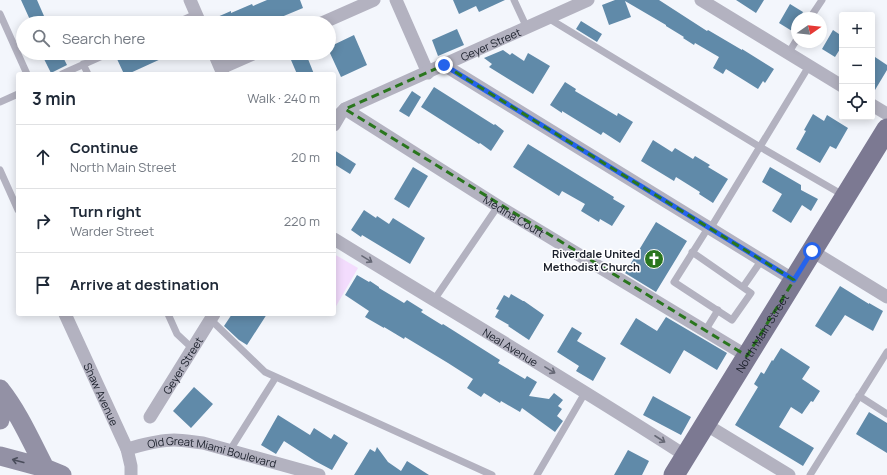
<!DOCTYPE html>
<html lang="en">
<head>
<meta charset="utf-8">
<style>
	:root { --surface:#fff; --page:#f2f2f3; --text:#1f2937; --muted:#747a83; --line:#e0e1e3 }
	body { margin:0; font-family:Manrope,sans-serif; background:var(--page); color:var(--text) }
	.controls { position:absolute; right:12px; top:12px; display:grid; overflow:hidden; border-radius:4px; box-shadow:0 2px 10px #0003 }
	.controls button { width:36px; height:36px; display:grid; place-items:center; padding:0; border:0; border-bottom:1px solid var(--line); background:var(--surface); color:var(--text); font:20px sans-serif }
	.compass { position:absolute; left:791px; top:12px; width:36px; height:36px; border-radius:50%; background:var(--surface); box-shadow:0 2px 10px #0003; rotate:76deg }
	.stop { position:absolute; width:12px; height:12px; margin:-9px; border:3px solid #2563eb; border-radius:50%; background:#fff }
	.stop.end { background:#2563eb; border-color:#fff; box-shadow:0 1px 4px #0008 }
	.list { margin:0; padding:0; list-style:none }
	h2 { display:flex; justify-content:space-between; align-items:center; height:52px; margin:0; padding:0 16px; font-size:17px }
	h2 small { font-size:13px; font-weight:400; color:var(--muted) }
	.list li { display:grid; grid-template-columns:26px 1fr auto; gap:12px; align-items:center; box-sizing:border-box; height:64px; padding:0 16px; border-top:1px solid var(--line) }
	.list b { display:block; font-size:15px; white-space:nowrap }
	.list p { margin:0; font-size:13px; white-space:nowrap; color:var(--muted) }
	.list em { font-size:13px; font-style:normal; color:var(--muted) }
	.icon { flex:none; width:22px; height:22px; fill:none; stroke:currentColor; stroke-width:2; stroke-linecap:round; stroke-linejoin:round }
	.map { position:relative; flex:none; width:887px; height:475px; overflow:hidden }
	.search { position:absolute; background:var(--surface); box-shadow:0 2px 10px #0003; left:16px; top:16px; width:320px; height:44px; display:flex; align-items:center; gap:10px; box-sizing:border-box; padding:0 14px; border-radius:22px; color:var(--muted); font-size:15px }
	.panel { position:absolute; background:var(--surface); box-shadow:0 2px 10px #0003; left:16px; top:72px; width:320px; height:244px; border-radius:4px }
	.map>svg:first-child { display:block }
	.green { fill:#f3dcfd }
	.building { fill:#608aa9 }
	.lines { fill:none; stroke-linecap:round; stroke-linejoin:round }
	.service { stroke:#b3b2c0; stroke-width:7 }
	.minor { stroke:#b3b2c0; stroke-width:13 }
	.secondary { stroke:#9391a5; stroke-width:19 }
	.primary { stroke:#7c7992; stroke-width:21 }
	.oneway { stroke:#666875 }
	.oneway2 { stroke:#4a4d5b }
	.route { stroke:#2563eb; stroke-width:5 }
	.marked { fill:none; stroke:#2a761e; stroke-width:3; stroke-dasharray:8 5; stroke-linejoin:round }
	.labels { text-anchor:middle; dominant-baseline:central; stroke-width:3; stroke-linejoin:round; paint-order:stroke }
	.street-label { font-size:11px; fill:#1a1f2a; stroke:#fff }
	.poi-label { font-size:11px; font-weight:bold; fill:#1a1f2a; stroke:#fff; text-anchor:end }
</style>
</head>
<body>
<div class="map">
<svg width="887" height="475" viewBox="0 0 887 475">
	<rect width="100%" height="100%" fill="#f3f6fc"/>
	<path class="green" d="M334 254 358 268 335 308H334Z"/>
	<path class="building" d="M21 0H37L44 16 31 22Z
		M267 0H300L303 8 267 23H208V21L231 11V13L252 4 253 6Z
		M453 0H505L479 12 476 6 459 14Z
		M615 0H659L707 31 708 30 742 50V49L774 69 765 83 763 81 758 89 726 69 723 74 713 68 719 57 695 43 694 45 683 38 684 37 666 26V25L625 1 631 17 609 25 602 5Z
		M736 0H764L756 13Z
		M790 4 803 12 800 18H797V23L792 31 779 23Z
		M581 21 602 34 597 42 576 29Z
		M457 29 464 45 438 56 432 40Z
		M833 30 842 36V46L835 57 822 49Z
		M354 35 367 65 341 77 329 51V47Z
		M503 50 510 55 512 53 524 61 528 53 550 66 533 94 489 67 492 64 484 58Z
		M55 53H61L67 65 51 73 44 59Z
		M132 53H174L128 74H124L117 59Z
		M306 54 314 74H297L291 60Z
		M872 55 887 65V70L872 95Z
		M565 82 576 89 575 91 617 116 618 113 633 122 620 143 603 132 601 135 562 111V113L550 105Z
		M434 87 494 125 495 124 504 131 491 151 480 143 479 144 421 107Z
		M412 91 421 97 409 117 399 111Z
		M813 114 824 121 827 115 848 128 836 149 830 146 820 163 796 149 806 131 804 130Z
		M653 140 672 152 675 148 693 159 695 156 710 165 708 167 728 179 713 203 699 194 700 192 676 177 674 181 641 161Z
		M528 144 614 197 613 199 625 206 612 226 600 219 599 222 581 211 585 204 562 191 559 196 513 167Z
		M334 150 356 164 350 174 334 164Z
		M413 167 428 176 409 208 394 199Z
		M770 167 801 185V190L818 199 811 211 802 205 791 223 772 211 782 194 762 182Z
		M364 210 376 218 377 216 389 224 393 218 425 238 410 264 362 235 361 237 351 230Z
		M656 222 687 241 656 292 625 273Z
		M357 275 369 282 370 281 379 287V288L404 303 407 300 423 310 421 312 442 325 443 324 500 360 498 363 525 379 527 376 537 382 529 396 549 399 554 393 563 400 558 406 562 409 557 416 563 421 555 432 522 408 520 412 501 401 500 403 484 393 481 397 467 388 473 379 448 363 405 337 404 339 384 327V328L365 317 369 311 345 295Z
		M840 286 869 304V303L883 311 873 331 845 315 831 336 815 326Z
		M511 294 523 301H524L544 315 529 340 508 326 509 325 495 317 499 310 496 309 504 295 509 298Z
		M232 314H267L247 345 239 340 224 326Z
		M666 317 727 353 717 370 684 350 670 374 620 344 636 318 657 331Z
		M572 327 582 333 577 341 606 358 593 381 576 371 579 366 557 352Z
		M781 348 810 367 802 379 820 391 813 402 811 401 802 414 791 407 779 427 814 448 803 466 735 425 758 387 754 384 761 372 764 374 772 360 773 361Z
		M194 387 213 404 191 428 173 411Z
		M653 396 691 417 681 435 643 415Z
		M869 412 887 423V453L856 434Z
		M278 415 310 435 314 428 331 439 334 434 348 443 332 470 315 461 284 441 276 454 261 445Z
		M377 447 388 462 401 471 407 461 429 475H354L370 449 375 452Z
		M628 450 649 461 642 475H614Z"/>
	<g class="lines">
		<path class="service" d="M514 0 527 28
			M0 14 27 74
			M548 18 760 147 843 195
			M810 18 822 0
			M176 23 196 14
			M788 54 797 39
			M83 64 88 74
			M62 74 109 53
			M0 102 18 94
			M0 170 18 210
			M710 229 809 66
			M692 252 751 293 732 320 674 282 708 228
			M743 287 761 261
			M434 300 498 206
			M168 314 177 334 193 349
			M211 320 265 372 492 475
			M705 331 718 310
			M859 396 887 414
			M230 450 276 377
			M537 475 586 391
			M810 475 887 352"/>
		<g class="minor">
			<path d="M190 0 200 23"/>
			<path d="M396 0 428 73"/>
			<path d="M701 0 842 86"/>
			<path d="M322 23 374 0"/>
			<path d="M214 53 223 74"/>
			<path d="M444 65 794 280"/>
			<path d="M221 68 255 53"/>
			<path d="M872 105 887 114"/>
			<path id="s1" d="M345 109 498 206 747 356"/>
			<path id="s2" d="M334 125 341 113 345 109 588 0"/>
			<path id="s3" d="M334 239C451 311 570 381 686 456"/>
			<path d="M812 251 887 297"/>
			<path id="s4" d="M65 314 127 449 131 466V475"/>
			<path id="s5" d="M150 417 214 314"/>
			<path d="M705 424 789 475"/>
			<path id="s6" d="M127 449C142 445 158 440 174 440 184 440 193 442 203 443L319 475"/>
		</g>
		<path class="secondary" d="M0 389C19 413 31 441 45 468
			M0 400 1 411 0 420
			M0 456 45 468 62 475"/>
		<path class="primary" id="s7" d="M674 475 887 129"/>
	</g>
	<defs><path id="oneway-shaft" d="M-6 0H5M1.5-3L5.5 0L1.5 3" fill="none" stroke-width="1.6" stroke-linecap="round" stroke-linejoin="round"/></defs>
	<g class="oneway">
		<use href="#oneway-shaft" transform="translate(367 259) rotate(32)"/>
		<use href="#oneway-shaft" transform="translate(550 370) rotate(31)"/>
		<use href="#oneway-shaft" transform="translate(660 439) rotate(33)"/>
	</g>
	<use class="oneway2" href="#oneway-shaft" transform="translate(18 461) rotate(-165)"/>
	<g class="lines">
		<path class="route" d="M444 65 794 280 812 251"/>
	</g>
	<path class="marked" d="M444 65 794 280 747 356 345 109Z"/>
	<defs>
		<symbol id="church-disc" viewBox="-11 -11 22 22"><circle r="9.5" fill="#2a761e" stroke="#fff"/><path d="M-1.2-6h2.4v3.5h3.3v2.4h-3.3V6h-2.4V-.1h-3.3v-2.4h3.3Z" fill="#fff"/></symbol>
	</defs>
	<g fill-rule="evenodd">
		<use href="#church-disc" x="643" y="248" width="22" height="22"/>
	</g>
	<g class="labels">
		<g class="street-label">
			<text stroke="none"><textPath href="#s2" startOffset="179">Geyer Street</textPath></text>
			<text stroke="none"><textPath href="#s1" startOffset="200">Medina Court</textPath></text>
			<text stroke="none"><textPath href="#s7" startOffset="167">North Main Street</textPath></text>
			<text stroke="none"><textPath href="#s3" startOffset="207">Neal Avenue</textPath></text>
			<text stroke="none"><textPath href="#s5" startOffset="61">Geyer Street</textPath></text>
			<text stroke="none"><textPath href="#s4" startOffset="88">Shaw Avenue</textPath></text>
			<text stroke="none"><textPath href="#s6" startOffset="87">Old Great Miami Boulevard</textPath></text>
		</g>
		<g class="poi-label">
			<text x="640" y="253">Riverdale United<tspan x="640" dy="13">Methodist Church</tspan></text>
		</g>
	</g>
</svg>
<div class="controls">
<button>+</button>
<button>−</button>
<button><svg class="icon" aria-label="locate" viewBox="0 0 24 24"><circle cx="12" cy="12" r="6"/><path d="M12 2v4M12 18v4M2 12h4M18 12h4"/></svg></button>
</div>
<svg class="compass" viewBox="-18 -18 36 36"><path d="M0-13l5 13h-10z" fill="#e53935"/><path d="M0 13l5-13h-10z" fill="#747a83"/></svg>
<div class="stop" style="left:812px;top:251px"></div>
<div class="stop end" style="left:444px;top:65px"></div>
<div class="search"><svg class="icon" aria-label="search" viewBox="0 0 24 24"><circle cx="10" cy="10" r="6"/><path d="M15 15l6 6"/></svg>Search here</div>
<section class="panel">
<h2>3 min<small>Walk · 240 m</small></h2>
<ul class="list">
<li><svg class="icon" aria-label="ahead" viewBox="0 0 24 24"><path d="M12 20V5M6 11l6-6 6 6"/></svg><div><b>Continue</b><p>North Main Street</p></div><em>20 m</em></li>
<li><svg class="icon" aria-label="right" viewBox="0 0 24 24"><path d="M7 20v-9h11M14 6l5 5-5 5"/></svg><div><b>Turn right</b><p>Warder Street</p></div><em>220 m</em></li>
<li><svg class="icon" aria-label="arrive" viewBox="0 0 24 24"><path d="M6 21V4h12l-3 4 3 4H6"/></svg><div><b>Arrive at destination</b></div></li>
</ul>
</section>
</div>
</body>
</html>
